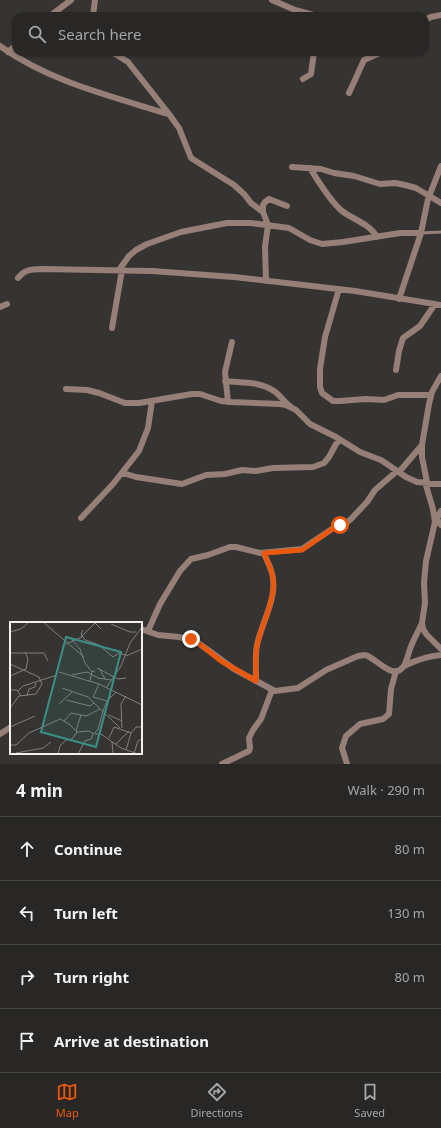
<!DOCTYPE html>
<html lang="en">
<head>
<meta charset="utf-8">
<style>
	:root { --surface:#282726; --page:#343332; --text:#f1f3f6; --muted:#a5a5a7; --line:#444443; --accent:#ea580c }
	body { margin:0; font-family:"Noto Sans",sans-serif; background:var(--page); color:var(--text) }
	.stop { position:absolute; width:12px; height:12px; margin:-9px; border:3px solid #ea580c; border-radius:50%; background:#fff }
	.stop.end { background:#ea580c; border-color:#fff; box-shadow:0 1px 4px #0008 }
	.list { margin:0; padding:0; list-style:none }
	h2 { display:flex; justify-content:space-between; align-items:center; height:52px; margin:0; padding:0 16px; font-size:17px }
	h2 small { font-size:13px; font-weight:400; color:var(--muted) }
	.list li { display:grid; grid-template-columns:26px 1fr auto; gap:12px; align-items:center; box-sizing:border-box; height:64px; padding:0 16px; border-top:1px solid var(--line) }
	.list b { display:block; font-size:15px; white-space:nowrap }
	.list em { font-size:13px; font-style:normal; color:var(--muted) }
	.icon { flex:none; width:22px; height:22px; fill:none; stroke:currentColor; stroke-width:2; stroke-linecap:round; stroke-linejoin:round }
	.map { position:relative; flex:none; width:441px; height:764px; overflow:hidden }
	.search { position:absolute; background:var(--surface); box-shadow:0 1px 3px #0004; left:12px; right:12px; top:12px; height:44px; display:flex; align-items:center; gap:10px; box-sizing:border-box; padding:0 14px; border-radius:12px; color:var(--muted); font-size:15px }
	.sheet { height:308px; background:var(--surface) }
	nav { display:flex; justify-content:space-around; align-items:center; box-sizing:border-box; height:56px; border-top:1px solid var(--line); background:var(--surface); font-size:11px; color:var(--muted) }
	nav a { display:grid; justify-items:center; gap:2px }
	nav .on { color:var(--accent) }
	.map>svg:first-child { display:block }
	.lines { fill:none; stroke-linecap:round; stroke-linejoin:round }
	.lane { stroke:#957f76; stroke-width:3 }
	.street { stroke:#957f76; stroke-width:6 }
	.route { stroke:#ea580c; stroke-width:5 }
	.inset-road { fill:none; stroke:#81807e; stroke-width:1 }
	.view { fill:#3c8f88; fill-opacity:0.15; stroke:#3c8f88; stroke-width:2 }
	.inset-edge { fill:none; stroke:#f2f1f0; stroke-width:2 }
</style>
</head>
<body>
<div class="map">
<svg width="441" height="764" viewBox="0 0 441 764">
	<rect width="100%" height="100%" fill="#363432"/>
	<g class="lines">
		<path class="lane" d="M421 233 441 232"/>
		<path class="street" d="M272 0 295 10 317 16
			M50 16 71 0
			M93 16 95 0
			M425 20 431 17 441 15
			M0 46C50 82 111 96 168 114
			M8 52 16 45
			M112 52 128 62 169 114 179 128 191 158 234 185 244 194 251 203 263 212
			M303 79 311 74 314 52
			M349 93 364 60 382 52
			M292 167 321 169 334 173 354 176 380 184 395 183 405 185 416 188 441 203
			M310 168C318 181 330 201 342 211 354 220 370 224 377 237
			M119 270 129 256 136 250 147 244 181 232 227 223H251L289 228 310 240 322 244 343 242 400 233H421
			M18 278C25 269 31 270 41 269L152 271 234 277 355 291 441 305
			M266 281 265 247 268 225 263 212V205L265 202 269 199 287 206
			M339 289 325 337 320 369V387L322 393 333 401H340L366 399 384 400 398 395H431
			M399 299 421 233 428 199 441 166
			M0 307 7 304
			M112 328 122 270
			M396 370 399 351 403 338 420 326 435 304
			M225 381C242 383 259 381 274 391 280 395 284 402 290 406
			M66 389 87 390 99 393 125 403H139L192 394H200L221 401 231 402 280 404 286 405 296 410 310 424 336 437 360 452 381 460 406 477 417 482 441 484
			M228 402 225 372 232 342
			M399 472 422 445
			M123 473 136 477 182 484 206 475 225 474 242 470 256 471 273 468 313 467 324 463 329 457 336 444 340 440
			M425 482 433 509 435 522 426 561 424 583 425 603 422 623 423 629 427 635 441 649
			M427 482 422 457V445L429 404 432 392 441 376
			M81 518 113 484 139 451 148 428 152 401
			M436 518 441 525
			M435 522 441 511
			M141 629 158 635 179 637 197 642 234 669 275 691 298 688 326 670 358 656C360 656 363 655 365 655 375 657 393 681 403 667 407 662 408 654 410 649 413 640 418 632 422 623
			M148 631 160 604 180 571 191 559 208 555 230 547H236L260 553 302 549 335 527 345 524 351 519 367 502 375 490 397 471
			M404 666C416 660 427 656 441 655
			M256 681C256 669 255 656 257 645 262 621 280 594 271 570 269 564 266 559 264 553
			M0 734 11 727
			M222 764 249 751 250 748 249 738 253 730 261 719 272 690
			M347 764 342 748 346 736 360 724 383 719 389 714 391 689 396 671"/>
	</g>
	<g class="lines">
		<path class="route" d="M191 639 197 642 221 661 256 681C256 669 255 657 257 645 262 622 280 593 271 570 269 564 266 559 264 553L302 550 335 527 340 525"/>
	</g>
	<g transform="translate(10 622)">
		<rect width="132" height="132" fill="#363432"/>
		<path class="inset-road" d="M33 0 74 35M101 2 120 10H126M73 8 71 12 75 18 89 23 103 35 109 31 115 33M0 10 11 7 19 0M71 15 85 1 91 7M62 18 70 27 75 41 82 50M56 22 72 15M0 31H34L38 39M116 34 132 27M0 42 29 55 32 62 26 72 9 74 0 86M87 46 108 57 116 56M89 46 95 57M49 50 89 62 132 83M62 53 77 50 88 56 101 58M0 54 16 47 18 37 15 30M80 59 82 49 85 50M89 62 83 75 97 79M52 66 78 75 110 106M96 66 111 44 120 21 132 5M0 68H7L11 74M8 69 13 64 47 53M17 74 19 67 25 65 26 61M56 78 80 84 84 81M49 82 62 70M93 89 97 79 106 70M99 93 112 99M54 99 61 91 76 94 90 87M0 105 25 94M104 105 121 111 116 128M112 106 111 82 116 74M88 108 93 89M66 109 71 93M121 111 126 105H132M85 112H91L111 126 128 132M99 116 104 105M102 120 103 132M1 123H6L19 111 50 97 59 102 67 110 79 109 84 112 88 107M105 123 119 109M6 131 33 126 41 120M124 131 128 119 132 117M48 132 50 124 56 118 62 117 67 110M68 132 75 119 81 117 83 112"/>
		<path class="view" d="M56 15 111 30 86 125 31 110Z"/>
		<rect width="132" height="132" class="inset-edge"/>
	</g>
</svg>
<div class="stop" style="left:340px;top:525px"></div>
<div class="stop end" style="left:191px;top:639px"></div>
<div class="search"><svg class="icon" aria-label="search" viewBox="0 0 24 24"><circle cx="10" cy="10" r="6"/><path d="M15 15l6 6"/></svg>Search here</div>
</div>
<section class="sheet">
<h2>4 min<small>Walk · 290 m</small></h2>
<ul class="list">
<li><svg class="icon" aria-label="ahead" viewBox="0 0 24 24"><path d="M12 20V5M6 11l6-6 6 6"/></svg><div><b>Continue</b></div><em>80 m</em></li>
<li><svg class="icon" aria-label="left" viewBox="0 0 24 24"><path d="M17 20v-9H6M10 6l-5 5 5 5"/></svg><div><b>Turn left</b></div><em>130 m</em></li>
<li><svg class="icon" aria-label="right" viewBox="0 0 24 24"><path d="M7 20v-9h11M14 6l5 5-5 5"/></svg><div><b>Turn right</b></div><em>80 m</em></li>
<li><svg class="icon" aria-label="arrive" viewBox="0 0 24 24"><path d="M6 21V4h12l-3 4 3 4H6"/></svg><div><b>Arrive at destination</b></div></li>
</ul>
</section>
<nav>
<a class="on"><svg class="icon" aria-label="map" viewBox="0 0 24 24"><path d="M3 6l6-2 6 2 6-2v14l-6 2-6-2-6 2zM9 4v14M15 6v14"/></svg>Map</a>
<a><svg class="icon" aria-label="directions" viewBox="0 0 24 24"><path d="M12 3l9 9-9 9-9-9zM9 14v-3h6M13 9l2 2-2 2"/></svg>Directions</a>
<a><svg class="icon" aria-label="saved" viewBox="0 0 24 24"><path d="M7 4h10v16l-5-4-5 4z"/></svg>Saved</a>
</nav>
</body>
</html>
